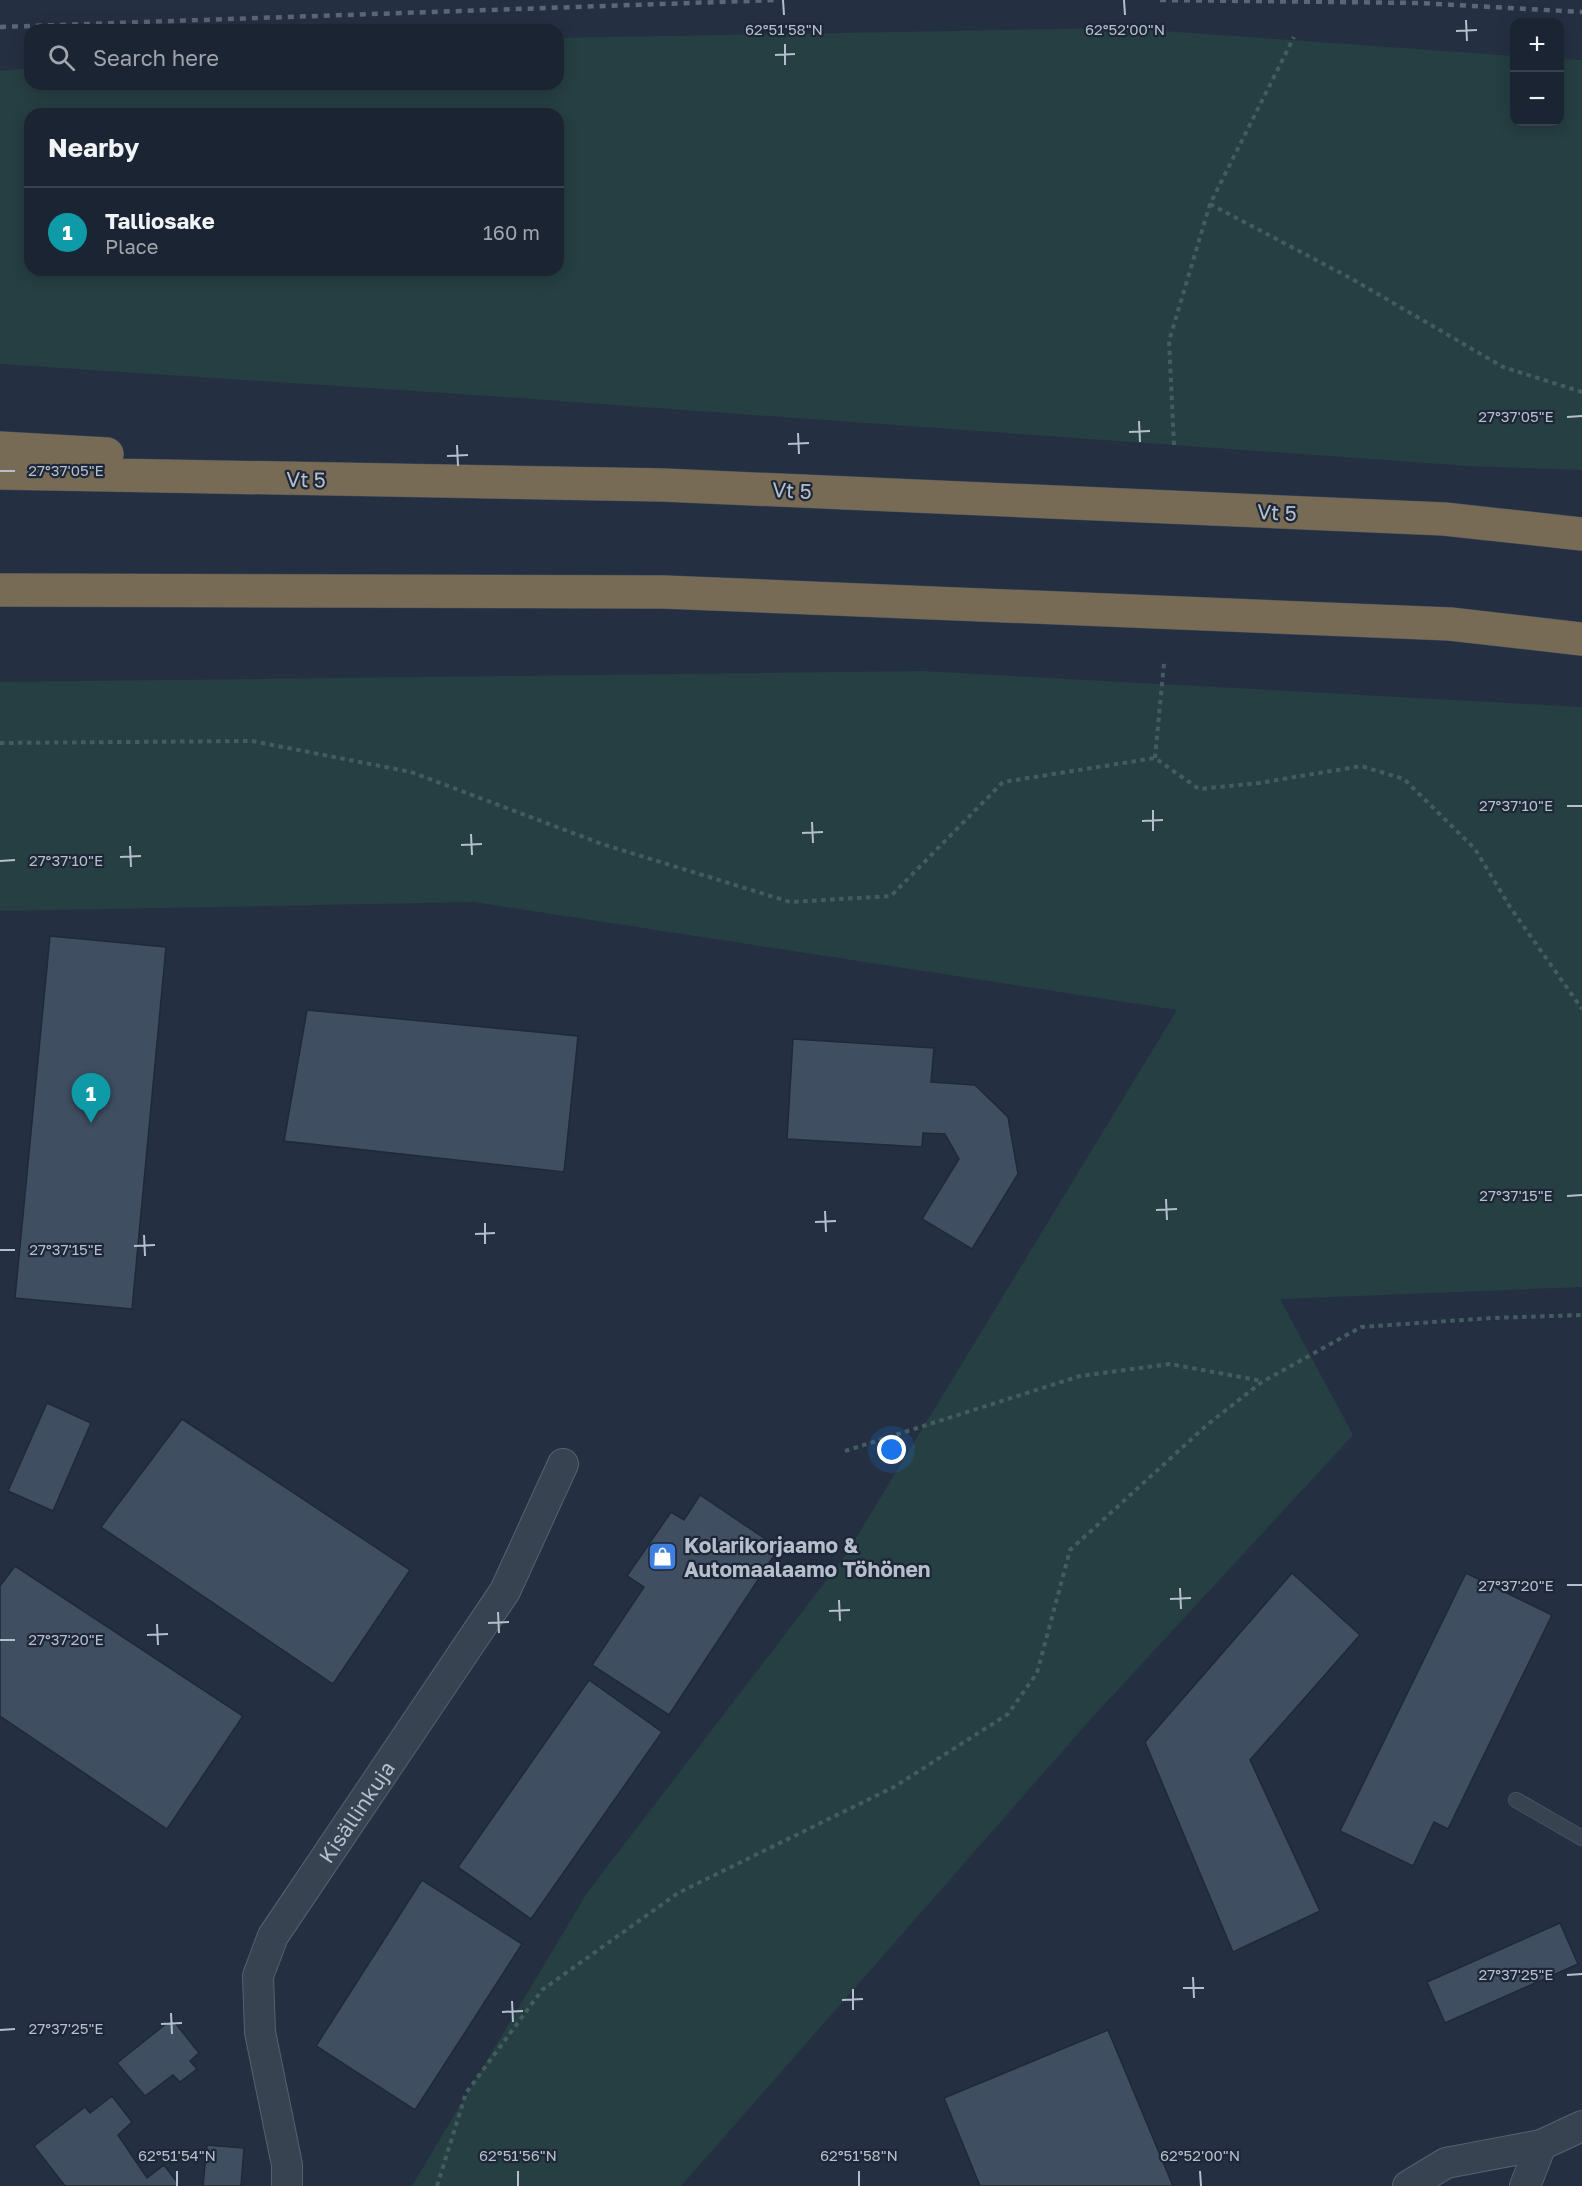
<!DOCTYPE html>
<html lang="en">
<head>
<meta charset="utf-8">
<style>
	:root { --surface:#1b2432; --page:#242c3a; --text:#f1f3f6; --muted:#a0a4ac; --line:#39414d; --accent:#87b4ff }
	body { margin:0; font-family:"Golos Text",sans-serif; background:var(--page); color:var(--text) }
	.controls { position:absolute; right:18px; top:18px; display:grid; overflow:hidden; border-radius:12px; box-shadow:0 3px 15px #0003 }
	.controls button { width:54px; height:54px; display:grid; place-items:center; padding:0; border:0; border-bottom:2px solid var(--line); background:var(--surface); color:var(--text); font:30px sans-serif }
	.you { position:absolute; left:892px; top:1450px; width:21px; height:21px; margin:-15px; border:4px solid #fff; border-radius:50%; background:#1a73e8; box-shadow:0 0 0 9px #1a73e833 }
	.badge { display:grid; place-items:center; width:39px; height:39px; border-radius:50%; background:var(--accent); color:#fff; font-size:20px; font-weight:700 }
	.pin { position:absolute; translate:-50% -50px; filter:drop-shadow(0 2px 3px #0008) }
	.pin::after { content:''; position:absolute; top:32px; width:21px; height:18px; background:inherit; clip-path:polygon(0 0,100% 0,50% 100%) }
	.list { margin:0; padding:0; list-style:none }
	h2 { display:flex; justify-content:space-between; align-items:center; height:78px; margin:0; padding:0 24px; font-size:26px }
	h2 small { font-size:20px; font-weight:400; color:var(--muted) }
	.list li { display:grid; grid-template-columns:39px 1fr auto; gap:18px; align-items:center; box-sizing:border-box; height:90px; padding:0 24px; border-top:2px solid var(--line) }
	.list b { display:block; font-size:22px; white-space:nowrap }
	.list p { margin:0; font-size:20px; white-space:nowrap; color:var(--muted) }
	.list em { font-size:20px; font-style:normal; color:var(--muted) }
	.icon { flex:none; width:33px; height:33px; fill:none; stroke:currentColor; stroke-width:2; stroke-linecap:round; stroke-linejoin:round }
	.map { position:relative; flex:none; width:1582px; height:2186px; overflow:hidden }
	.search { position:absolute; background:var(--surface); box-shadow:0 3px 15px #0003; left:24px; top:24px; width:540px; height:66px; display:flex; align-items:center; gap:15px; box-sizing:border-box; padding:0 21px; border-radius:18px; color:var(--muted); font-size:22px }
	.panel { position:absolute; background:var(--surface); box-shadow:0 3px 15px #0003; left:24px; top:108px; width:540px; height:168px; border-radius:18px }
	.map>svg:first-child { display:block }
	.green { fill:#263f43; fill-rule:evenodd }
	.building { fill:#404e62; stroke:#1f2939; stroke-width:1.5 }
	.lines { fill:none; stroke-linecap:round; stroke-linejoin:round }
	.lane-casing { stroke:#56606f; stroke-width:16 }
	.street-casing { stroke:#56606f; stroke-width:32 }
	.highway-casing { stroke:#434d5c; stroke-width:34 }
	.path { stroke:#445c60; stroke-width:4; stroke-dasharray:4.5 4.5; stroke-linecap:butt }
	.lane { stroke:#384352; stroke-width:15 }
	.street { stroke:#384352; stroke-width:30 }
	.highway { stroke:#786b55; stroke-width:33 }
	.rail { stroke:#5a6679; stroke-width:4.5; stroke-dasharray:6 6; stroke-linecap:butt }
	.ticks { fill:none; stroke:#b5becc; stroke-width:2 }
	.labels { text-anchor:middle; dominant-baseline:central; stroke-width:4.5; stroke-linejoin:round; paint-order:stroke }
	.street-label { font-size:21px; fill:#b5becc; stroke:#1d2737 }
	.poi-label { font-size:21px; font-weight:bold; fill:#b5becc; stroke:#1d2737; text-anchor:start }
	.ticks-label { font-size:15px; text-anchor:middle; fill:#b5becc; stroke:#1d2737; stroke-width:4.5; stroke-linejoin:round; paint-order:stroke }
</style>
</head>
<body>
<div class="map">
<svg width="1582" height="2186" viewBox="0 0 1582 2186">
	<rect width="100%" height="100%" fill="#243042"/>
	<path class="green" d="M1121 28 1514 56V122H1560V59L1582 60V470L1469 466 475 395 0 364V71L30 68V84H558V38ZM30 114H558V270H30Z
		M922 671 1582 707V1287L1280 1299 1353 1435 1089 1721 681 2186H412L587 1893 845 1556 1177 1010 474 902 0 911V682Z"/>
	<path class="building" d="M50 936 166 947 132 1309 15 1298Z
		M307 1010 578 1036 564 1172 284 1141Z
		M793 1039 934 1048 931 1082 975 1085 1008 1117 1018 1174 972 1249 922 1219 959 1159 945 1134 923 1133 922 1147 787 1139Z
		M47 1403 91 1423 53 1511 8 1491Z
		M182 1419 410 1570 333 1684 101 1527Z
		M700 1495 779 1548 669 1715 592 1665 644 1587 627 1576 671 1512 684 1520Z
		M15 1566 243 1716 167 1829 0 1716V1586Z
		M1292 1573 1360 1635 1250 1760 1320 1911 1233 1952 1145 1742Z
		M1466 1573 1552 1615 1448 1829 1434 1822 1413 1866 1340 1831Z
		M589 1680 662 1732 531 1919 458 1867Z
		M422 1880 522 1944 415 2110 316 2046Z
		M1560 1923 1578 1964 1445 2023 1427 1982Z
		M172 2019 199 2053 190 2061 197 2069 180 2082 173 2075 145 2096 117 2063Z
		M1108 2030 1173 2186H980L944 2098Z
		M112 2096 132 2122 118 2135 147 2178 164 2165 180 2186H65L34 2146 85 2107 90 2113Z
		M207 2145 244 2148 241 2186H203Z"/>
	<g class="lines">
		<defs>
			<path id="lane" d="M1516 1800 1582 1838"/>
			<g id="street">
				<path id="s1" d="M287 2186V2165L260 2032 258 1976 273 1936 505 1591 563 1464"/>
				<path d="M1408 2186 1446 2163 1541 2145 1582 2126"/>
				<path d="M1525 2186 1541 2145"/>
			</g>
			<path id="highway" d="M0 448 107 454
				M0 473 663 485 1444 519 1582 534
				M0 590 664 592 1450 624 1582 639"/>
		</defs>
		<use href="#lane" class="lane-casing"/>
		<use href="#street" class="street-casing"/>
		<use href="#highway" class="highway-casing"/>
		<path class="path" d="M1210 204 1352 279 1503 367 1582 392
			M1174 445 1169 341 1210 204 1294 37
			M0 743 252 741 411 772 602 844 790 902 891 896 1003 782 1155 758 1199 789 1259 783 1361 766 1404 779 1475 849 1510 907 1582 1009
			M1155 758 1164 663
			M845 1451 1080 1376 1170 1364 1262 1381
			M437 2186 466 2093 542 1990 678 1893 894 1787 1008 1714 1037 1673 1070 1550 1208 1424 1262 1382 1361 1327 1492 1318 1582 1315"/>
		<use href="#lane" class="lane"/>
		<use href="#street" class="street"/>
		<use href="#highway" class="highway"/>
		<path class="rail" d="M1160 0 1420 3 1582 12
			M0 27 777 0"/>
	</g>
	<path class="ticks" d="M783 0 784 15M1124 0 1125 15M1466 20 1467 41M1456 31 1477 30M785 44V65M775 55 795 54M1567 417 1582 416M1139 421 1140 442M1129 432 1150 431M798 433 799 454M788 444 809 443M457 445 458 466M447 456 468 455M0 471H15M1567 806H1582M1153 810V831M1142 821 1163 820M812 822 813 843M802 833 823 832M471 834 472 855M461 845 482 844M130 846 131 867M120 857 141 856M0 861 15 860M1567 1196 1582 1195M1166 1199 1167 1220M1156 1210 1177 1209M825 1211 826 1232M815 1222 836 1221M485 1223V1244M475 1234 495 1233M144 1235 145 1256M134 1246 155 1245M0 1250H15M1567 1585H1582M1180 1588 1181 1609M1170 1599 1191 1598M839 1600 840 1621M829 1611 850 1610M498 1612 499 1633M488 1623 509 1622M157 1624 158 1645M147 1635 168 1634M0 1640H15M1567 1975 1582 1974M1193 1977 1194 1998M1183 1988H1204M853 1989V2010M842 2000 863 1999M512 2001 513 2022M502 2012 523 2011M171 2013 172 2034M161 2024 182 2023M0 2030 15 2029M177 2171V2186M518 2171V2186M859 2171V2186M1200 2171 1201 2186"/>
	<defs>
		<symbol id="shop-square" viewBox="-11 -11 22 22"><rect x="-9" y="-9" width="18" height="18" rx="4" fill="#3f7fe0" stroke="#1d2737"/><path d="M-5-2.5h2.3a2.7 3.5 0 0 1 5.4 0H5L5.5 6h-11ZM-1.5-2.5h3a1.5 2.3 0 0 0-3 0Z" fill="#fff"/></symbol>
	</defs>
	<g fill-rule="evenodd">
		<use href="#shop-square" x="646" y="1540" width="33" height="33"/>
	</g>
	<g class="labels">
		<g class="street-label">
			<text transform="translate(306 479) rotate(1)">Vt 5</text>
			<text transform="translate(792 490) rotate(3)">Vt 5</text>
			<text transform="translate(1277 512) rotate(3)">Vt 5</text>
			<text stroke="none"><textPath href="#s1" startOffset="405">Kisällinkuja</textPath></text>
		</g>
		<g class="poi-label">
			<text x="684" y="1545">Kolarikorjaamo &amp;<tspan x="684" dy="24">Automaalaamo Töhönen</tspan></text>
		</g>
	</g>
	<g class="ticks-label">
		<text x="784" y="35">62°51'58"N</text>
		<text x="1125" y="35">62°52'00"N</text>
		<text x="1516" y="422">27°37'05"E</text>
		<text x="66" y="476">27°37'05"E</text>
		<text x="1516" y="811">27°37'10"E</text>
		<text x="66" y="866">27°37'10"E</text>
		<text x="1516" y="1201">27°37'15"E</text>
		<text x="66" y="1255">27°37'15"E</text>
		<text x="1516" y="1591">27°37'20"E</text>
		<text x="66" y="1645">27°37'20"E</text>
		<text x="1516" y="1980">27°37'25"E</text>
		<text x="66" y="2034">27°37'25"E</text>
		<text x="177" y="2161">62°51'54"N</text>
		<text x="518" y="2161">62°51'56"N</text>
		<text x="859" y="2161">62°51'58"N</text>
		<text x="1200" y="2161">62°52'00"N</text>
	</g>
</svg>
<div class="controls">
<button>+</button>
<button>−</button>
</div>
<div class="you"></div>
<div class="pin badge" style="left:91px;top:1123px;background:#0f9aa8">1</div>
<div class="search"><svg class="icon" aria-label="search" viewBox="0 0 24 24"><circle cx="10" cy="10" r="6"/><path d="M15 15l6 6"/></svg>Search here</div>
<section class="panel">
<h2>Nearby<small></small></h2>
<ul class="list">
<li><span class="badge" style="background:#0f9aa8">1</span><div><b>Talliosake</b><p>Place</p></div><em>160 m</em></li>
</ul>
</section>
</div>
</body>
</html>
